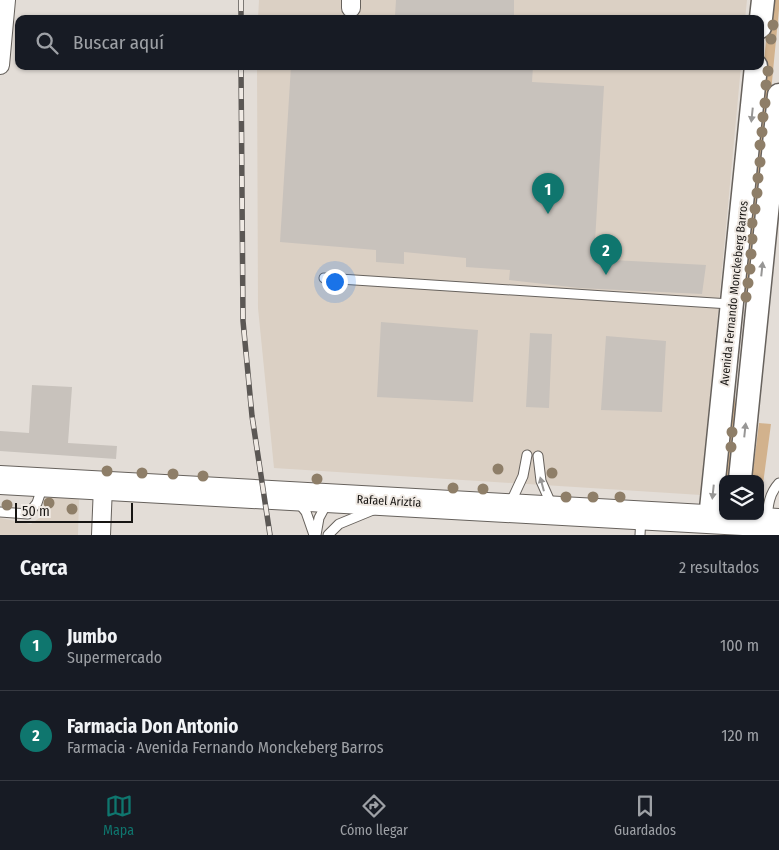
<!DOCTYPE html>
<html lang="es">
<head>
<meta charset="utf-8">
<style>
	:root { --surface:#171b24; --page:#242831; --text:#f1f3f6; --muted:#9ea1a6; --line:#363941; --accent:#0f766e }
	body { margin:0; font-family:"Fira Sans Condensed",sans-serif; background:var(--page); color:var(--text) }
	.controls { position:absolute; right:15px; bottom:15px; display:grid; overflow:hidden; border-radius:10px; box-shadow:0 1px 4px #0004 }
	.controls button { width:45px; height:45px; display:grid; place-items:center; padding:0; border:0; border-bottom:1px solid var(--line); background:var(--surface); color:var(--text); font:25px sans-serif }
	.scale { position:absolute; left:15px; bottom:12px; width:118px; box-sizing:border-box; padding-left:5px; border:2px solid #171513; border-top:0; font-size:14px; line-height:18px; white-space:nowrap; color:#171513; -webkit-text-stroke:4px #f0eae4; paint-order:stroke }
	.you { position:absolute; left:334px; top:281px; width:18px; height:18px; margin:-12px; border:4px solid #fff; border-radius:50%; background:#1a73e8; box-shadow:0 0 0 8px #1a73e833 }
	.badge { display:grid; place-items:center; width:32px; height:32px; border-radius:50%; background:var(--accent); color:#fff; font-size:16px; font-weight:700 }
	.pin { position:absolute; translate:-50% -41px; filter:drop-shadow(0 1px 2px #0008) }
	.pin::after { content:''; position:absolute; top:26px; width:18px; height:15px; background:inherit; clip-path:polygon(0 0,100% 0,50% 100%) }
	.list { margin:0; padding:0; list-style:none }
	h2 { display:flex; justify-content:space-between; align-items:center; height:65px; margin:0; padding:0 20px; font-size:21px }
	h2 small { font-size:16px; font-weight:400; color:var(--muted) }
	.list li { display:grid; grid-template-columns:32px 1fr auto; gap:15px; align-items:center; box-sizing:border-box; height:90px; padding:0 20px; border-top:1px solid var(--line) }
	.list b { display:block; font-size:19px; white-space:nowrap }
	.list p { margin:0; font-size:16px; white-space:nowrap; color:var(--muted) }
	.list em { font-size:16px; font-style:normal; color:var(--muted) }
	.icon { flex:none; width:28px; height:28px; fill:none; stroke:currentColor; stroke-width:2; stroke-linecap:round; stroke-linejoin:round }
	.map { position:relative; flex:none; width:779px; height:535px; overflow:hidden }
	.search { position:absolute; background:var(--surface); box-shadow:0 1px 4px #0004; left:15px; right:15px; top:15px; height:55px; display:flex; align-items:center; gap:12px; box-sizing:border-box; padding:0 18px; border-radius:10px; color:var(--muted); font-size:19px }
	.sheet { height:245px; background:var(--surface) }
	nav { display:flex; justify-content:space-around; align-items:center; box-sizing:border-box; height:70px; border-top:1px solid var(--line); background:var(--surface); font-size:14px; color:var(--muted) }
	nav a { display:grid; justify-items:center; gap:2px }
	nav .on { color:var(--accent) }
	.map>svg:first-child { display:block }
	.built { fill:#dbd0c4 }
	.green { fill:#d2b28d }
	.building { fill:#c8c2bc }
	.lines { fill:none; stroke-linecap:round; stroke-linejoin:round }
	.service-casing { stroke:#67625d; stroke-width:11 }
	.minor-casing { stroke:#67625d; stroke-width:20 }
	.tertiary-casing { stroke:#67625d; stroke-width:25 }
	.primary-casing { stroke:#67625d; stroke-width:30 }
	.service { stroke:#fff; stroke-width:9 }
	.minor { stroke:#fff; stroke-width:18 }
	.tertiary { stroke:#fff; stroke-width:22 }
	.primary { stroke:#fff; stroke-width:28 }
	.rail-casing { stroke:#5b5754; stroke-width:5.5 }
	.rail { stroke:#f0eae4; stroke-width:4; stroke-dasharray:11; stroke-linecap:butt }
	.tree { fill:#8e7e68 }
	.oneway { fill:#979695 }
	.labels { text-anchor:middle; dominant-baseline:central; stroke-width:4; stroke-linejoin:round; paint-order:stroke }
	.street-label { font-size:12px; fill:#171513; stroke:#f0eae4 }
</style>
</head>
<body>
<div class="map">
<svg width="779" height="535" viewBox="0 0 779 535">
	<rect width="100%" height="100%" fill="#e3ddd7"/>
	<path class="built" d="M259 0H747L745 19H258Z
		M257 66H741L701 495 274 468 258 308Z
		M44 496 79 499 78 535H0V518L31 524 49 511Z"/>
	<path class="green" d="M770 0H779V9L751 299 741 298Z
		M734 376 736 430 732 479H723Z
		M759 423 771 424 761 499 760 479H752Z"/>
	<path class="building" d="M396 0H514V19L395 16Z
		M291 66H533L532 82 604 86 594 259 706 265 702 294 579 288 509 280 510 270 466 267V258L404 252V264L376 262V250L280 242Z
		M381 322 478 330 473 402 377 397Z
		M530 333 552 334 549 408 526 407Z
		M606 336 666 341 662 412 601 410Z
		M32 385 72 387 68 443 117 446 116 459 0 451V431L29 433Z"/>
	<g class="lines">
		<defs>
			<path id="service" d="M324 278 730 304
				M538 456 541 481 552 506
				M298 502 306 512 314 535
				M510 504 523 476 527 455
				M0 512 28 514 37 503 43 485
				M767 520C768 505 769 494 779 483
				M316 535 319 518 327 503
				M328 535 339 524 373 510
				M640 535 641 518"/>
			<path id="minor" d="M351 8V0
				M0 65 6 0
				M101 535 103 486"/>
			<path id="tertiary" d="M760 27 763 0
				M740 479 779 95
				M710 519 756 66"/>
			<path id="primary" d="M0 480 779 523"/>
		</defs>
		<use href="#service" class="service-casing"/>
		<use href="#minor" class="minor-casing"/>
		<use href="#tertiary" class="tertiary-casing"/>
		<use href="#primary" class="primary-casing"/>
		<use href="#service" class="service"/>
		<use href="#minor" class="minor"/>
		<use href="#tertiary" class="tertiary"/>
		<use href="#primary" class="primary"/>
		<defs>
			<path id="rail" d="M241 0V19
				M241 66 243 321 252 416 270 535"/>
		</defs>
		<use href="#rail" class="rail-casing"/>
		<use href="#rail" class="rail"/>
	</g>
	<g class="tree">
		<circle cx="773" cy="25" r="5.5"/>
		<circle cx="771" cy="39" r="5.5"/>
		<circle cx="768" cy="71" r="5.5"/>
		<circle cx="766" cy="85" r="5.5"/>
		<circle cx="765" cy="103" r="5.5"/>
		<circle cx="763" cy="117" r="5.5"/>
		<circle cx="762" cy="132" r="5.5"/>
		<circle cx="760" cy="145" r="5.5"/>
		<circle cx="760" cy="162" r="5.5"/>
		<circle cx="758" cy="178" r="5.5"/>
		<circle cx="757" cy="193" r="5.5"/>
		<circle cx="755" cy="209" r="5.5"/>
		<circle cx="752" cy="223" r="5.5"/>
		<circle cx="752" cy="239" r="5.5"/>
		<circle cx="751" cy="254" r="5.5"/>
		<circle cx="750" cy="269" r="5.5"/>
		<circle cx="748" cy="283" r="5.5"/>
		<circle cx="746" cy="297" r="5.5"/>
		<circle cx="732" cy="432" r="5.5"/>
		<circle cx="731" cy="447" r="5.5"/>
		<circle cx="498" cy="469" r="5.5"/>
		<circle cx="107" cy="471" r="5.5"/>
		<circle cx="142" cy="473" r="5.5"/>
		<circle cx="552" cy="473" r="5.5"/>
		<circle cx="173" cy="474" r="5.5"/>
		<circle cx="203" cy="476" r="5.5"/>
		<circle cx="317" cy="479" r="5.5"/>
		<circle cx="453" cy="488" r="5.5"/>
		<circle cx="483" cy="489" r="5.5"/>
		<circle cx="566" cy="497" r="5.5"/>
		<circle cx="593" cy="497" r="5.5"/>
		<circle cx="620" cy="497" r="5.5"/>
		<circle cx="49" cy="503" r="5.5"/>
		<circle cx="7" cy="505" r="5.5"/>
		<circle cx="72" cy="509" r="5.5"/>
	</g>
	<defs><path id="oneway-solid" d="M-6-.8H1V-3.2L6.5 0L1 3.2V.8H-6Z" transform="scale(1.25)"/></defs>
	<g class="oneway">
		<use href="#oneway-solid" transform="translate(752 115) rotate(96)"/>
		<use href="#oneway-solid" transform="translate(762 269) rotate(-84)"/>
		<use href="#oneway-solid" transform="translate(745 430) rotate(-84)"/>
		<use href="#oneway-solid" transform="translate(542 484) rotate(-105)"/>
		<use href="#oneway-solid" transform="translate(713 492) rotate(96)"/>
	</g>
	<g class="labels">
		<g class="street-label">
			<text transform="translate(734 293) rotate(-84)">Avenida Fernando Monckeberg Barros</text>
			<text transform="translate(389 501) rotate(3)">Rafael Ariztía</text>
		</g>
	</g>
</svg>
<div class="controls">
<button><svg class="icon" aria-label="layers" viewBox="0 0 24 24"><path d="M12 4l9 5-9 5-9-5zM3 14l9 5 9-5"/></svg></button>
</div>
<div class="scale">50 m</div>
<div class="you"></div>
<div class="pin badge" style="left:548px;top:214px">1</div>
<div class="pin badge" style="left:606px;top:275px">2</div>
<div class="search"><svg class="icon" aria-label="search" viewBox="0 0 24 24"><circle cx="10" cy="10" r="6"/><path d="M15 15l6 6"/></svg>Buscar aquí</div>
</div>
<section class="sheet">
<h2>Cerca<small>2 resultados</small></h2>
<ul class="list">
<li><span class="badge">1</span><div><b>Jumbo</b><p>Supermercado</p></div><em>100 m</em></li>
<li><span class="badge">2</span><div><b>Farmacia Don Antonio</b><p>Farmacia · Avenida Fernando Monckeberg Barros</p></div><em>120 m</em></li>
</ul>
</section>
<nav>
<a class="on"><svg class="icon" aria-label="map" viewBox="0 0 24 24"><path d="M3 6l6-2 6 2 6-2v14l-6 2-6-2-6 2zM9 4v14M15 6v14"/></svg>Mapa</a>
<a><svg class="icon" aria-label="directions" viewBox="0 0 24 24"><path d="M12 3l9 9-9 9-9-9zM9 14v-3h6M13 9l2 2-2 2"/></svg>Cómo llegar</a>
<a><svg class="icon" aria-label="saved" viewBox="0 0 24 24"><path d="M7 4h10v16l-5-4-5 4z"/></svg>Guardados</a>
</nav>
</body>
</html>
